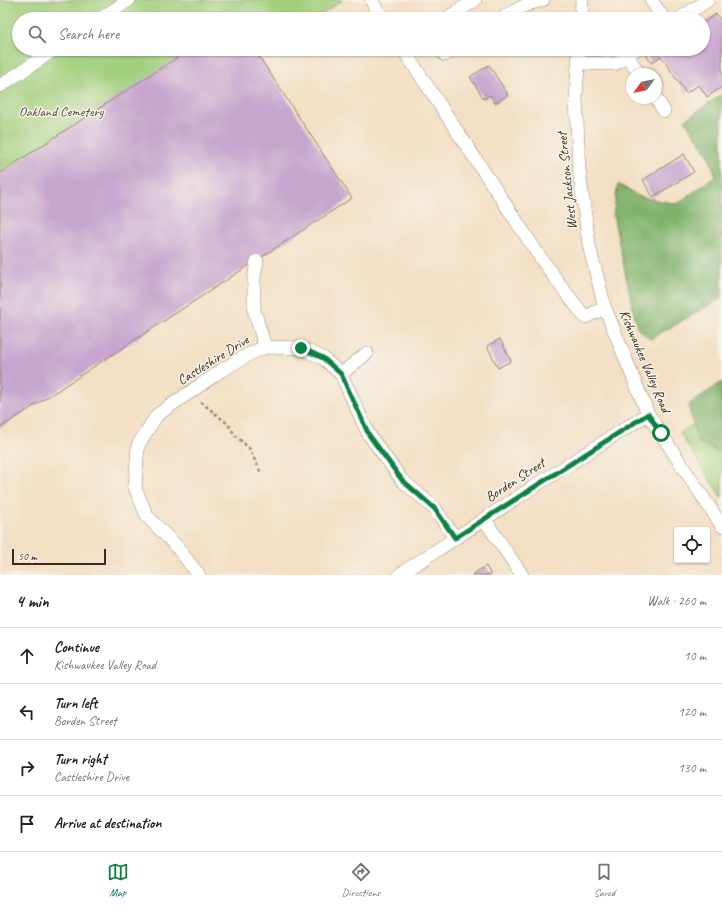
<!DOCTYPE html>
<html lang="en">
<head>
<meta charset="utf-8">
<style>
	:root { --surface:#fff; --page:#f2f2f2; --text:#202124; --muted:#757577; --line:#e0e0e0; --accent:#0b8043 }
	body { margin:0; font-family:Caveat,sans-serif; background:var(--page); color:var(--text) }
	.controls { position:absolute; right:12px; bottom:12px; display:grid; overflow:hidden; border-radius:4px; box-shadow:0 1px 3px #0004 }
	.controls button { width:36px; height:36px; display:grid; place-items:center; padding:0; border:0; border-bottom:1px solid var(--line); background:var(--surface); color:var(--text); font:20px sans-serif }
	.compass { position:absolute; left:626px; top:68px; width:36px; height:36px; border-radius:50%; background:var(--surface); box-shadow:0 1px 3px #0004; rotate:237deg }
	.scale { position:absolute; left:12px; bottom:10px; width:94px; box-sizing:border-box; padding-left:4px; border:2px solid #3b2a1e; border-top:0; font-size:11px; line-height:14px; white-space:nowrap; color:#3b2a1e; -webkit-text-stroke:3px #f7f3e8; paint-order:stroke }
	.stop { position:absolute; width:12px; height:12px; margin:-9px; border:3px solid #0b8043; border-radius:50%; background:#fff }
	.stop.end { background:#0b8043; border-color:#fff; box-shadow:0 1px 4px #0008 }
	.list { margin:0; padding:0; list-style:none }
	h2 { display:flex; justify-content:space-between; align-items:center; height:52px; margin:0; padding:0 16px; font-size:17px }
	h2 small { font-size:13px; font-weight:400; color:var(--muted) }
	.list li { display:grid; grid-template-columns:26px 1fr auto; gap:12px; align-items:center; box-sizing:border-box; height:56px; padding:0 16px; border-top:1px solid var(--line) }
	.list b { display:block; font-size:15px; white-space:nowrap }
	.list p { margin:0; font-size:13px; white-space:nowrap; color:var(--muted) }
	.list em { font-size:13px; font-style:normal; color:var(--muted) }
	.icon { flex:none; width:22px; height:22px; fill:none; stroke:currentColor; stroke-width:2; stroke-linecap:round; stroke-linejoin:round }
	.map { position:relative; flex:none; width:722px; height:575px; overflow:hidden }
	.search { position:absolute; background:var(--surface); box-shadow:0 1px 3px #0004; left:12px; right:12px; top:12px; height:44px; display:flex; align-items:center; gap:10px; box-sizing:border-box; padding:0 14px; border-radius:22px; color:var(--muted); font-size:15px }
	.sheet { height:276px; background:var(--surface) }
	nav { display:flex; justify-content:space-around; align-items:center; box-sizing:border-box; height:56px; border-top:1px solid var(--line); background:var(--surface); font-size:11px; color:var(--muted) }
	nav a { display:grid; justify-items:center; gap:2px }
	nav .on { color:var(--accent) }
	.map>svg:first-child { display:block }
	.green { fill:#a1cf7d; stroke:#6e7c4e }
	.forest { fill:#80b26c; stroke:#5e6e45 }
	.building { fill:#c8a4cf }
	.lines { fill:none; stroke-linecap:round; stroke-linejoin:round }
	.minor-casing { stroke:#978470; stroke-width:14 }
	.path { stroke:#978470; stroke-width:2.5; stroke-dasharray:3 3; stroke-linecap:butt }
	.minor { stroke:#fff; stroke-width:13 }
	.route { stroke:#0b8043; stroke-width:5 }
	.labels { text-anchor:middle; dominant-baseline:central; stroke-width:3; stroke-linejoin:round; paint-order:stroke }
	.park-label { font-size:14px; fill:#545336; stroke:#f7f3e8 }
	.street-label { font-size:14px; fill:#3b2a1e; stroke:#f7f3e8 }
</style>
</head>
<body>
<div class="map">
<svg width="722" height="575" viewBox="0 0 722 575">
	<rect width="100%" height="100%" fill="#f7f3e8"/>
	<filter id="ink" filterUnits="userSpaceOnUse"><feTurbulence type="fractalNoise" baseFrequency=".025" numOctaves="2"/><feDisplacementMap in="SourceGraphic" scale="8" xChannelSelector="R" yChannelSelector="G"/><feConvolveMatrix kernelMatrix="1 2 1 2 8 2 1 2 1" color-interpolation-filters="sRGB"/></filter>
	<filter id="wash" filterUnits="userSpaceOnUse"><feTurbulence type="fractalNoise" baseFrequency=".012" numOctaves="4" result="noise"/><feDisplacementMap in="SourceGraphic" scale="16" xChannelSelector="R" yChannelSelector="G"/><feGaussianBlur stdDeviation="0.9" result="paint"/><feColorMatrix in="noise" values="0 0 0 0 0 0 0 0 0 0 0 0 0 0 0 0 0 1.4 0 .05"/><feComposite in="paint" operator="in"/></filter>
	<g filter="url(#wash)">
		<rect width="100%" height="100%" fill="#f3dfc3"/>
		<path class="green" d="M0 0H343L314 19H19V49H268L0 223Z
			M722 406V498L680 433Z"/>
		<path class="forest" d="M722 94V298L650 339 637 328 613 215 618 184 638 196 677 204 716 176 708 154 685 120Z
			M722 382V452L721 453 698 442 688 405Z"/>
		<g id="blocks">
			<path class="building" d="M716 14 722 22V87L707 97 699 85 686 93 661 56 651 63 644 51 647 49H703V23Z
				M190 49H254L352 198 0 428V173Z
				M489 65 508 95 495 103 490 95 484 99 470 77Z
				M684 154 694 172 653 197 643 180Z
				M500 339 511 361 498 368 487 346Z
				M486 566 491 575H472Z"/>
		</g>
	</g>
	<g filter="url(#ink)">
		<use href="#blocks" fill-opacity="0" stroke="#978470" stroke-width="1"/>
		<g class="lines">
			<defs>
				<path id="minor" d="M371 0 383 19
					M651 0 664 19
					M100 19 129 0
					M446 19 475 0
					M501 19C513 11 528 3 543 0
					M581 19 582 0
					M679 19 708 0
					M403 49 540 257 563 289 585 317 605 308
					M441 49 445 55 454 49
					M579 49 576 97 579 170 589 245 605 308 648 414 722 526
					M627 56 640 74
					M578 63 615 64 637 49
					M0 86 55 49
					M656 98 664 111
					M257 261 254 279V310L265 347
					M341 374 367 353
					M484 519 522 575
					M199 575 176 546 147 516 135 488 138 445 157 415 222 370 248 355 265 347 301 348 323 358 341 374 369 435 402 480 435 509 455 538
					M399 575 538 484 648 414"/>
			</defs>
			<use href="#minor" class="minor-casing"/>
			<path class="path" d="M201 402 228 424 235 435 249 448 261 473"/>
			<use href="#minor" class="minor"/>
		</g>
	</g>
	<g class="lines" filter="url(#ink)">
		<path class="route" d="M301 348 323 358 341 374 369 435 402 480 435 509 455 538 648 414 661 433"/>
	</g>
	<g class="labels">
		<g class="park-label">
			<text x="61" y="111">Oakland Cemetery</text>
		</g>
		<g class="street-label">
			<text transform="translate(567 181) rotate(-96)">West Jackson Street</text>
			<text transform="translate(213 360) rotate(-32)">Castleshire Drive</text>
			<text transform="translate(645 361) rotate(67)">Kishwaukee Valley Road</text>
			<text transform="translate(515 480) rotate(-33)">Borden Street</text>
		</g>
	</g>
</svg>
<div class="controls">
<button><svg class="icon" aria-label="locate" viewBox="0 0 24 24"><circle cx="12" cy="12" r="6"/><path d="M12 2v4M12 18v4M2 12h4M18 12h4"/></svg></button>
</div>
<svg class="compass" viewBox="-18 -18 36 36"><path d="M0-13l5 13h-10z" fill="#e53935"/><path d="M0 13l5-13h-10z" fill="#757577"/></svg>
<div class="scale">50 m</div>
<div class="stop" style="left:661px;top:433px"></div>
<div class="stop end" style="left:301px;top:348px"></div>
<div class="search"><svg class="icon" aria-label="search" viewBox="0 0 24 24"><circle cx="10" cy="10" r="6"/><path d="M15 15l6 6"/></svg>Search here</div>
</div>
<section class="sheet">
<h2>4 min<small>Walk · 260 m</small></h2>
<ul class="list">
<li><svg class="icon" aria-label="ahead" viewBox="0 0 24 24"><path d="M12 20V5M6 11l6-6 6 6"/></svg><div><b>Continue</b><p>Kishwaukee Valley Road</p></div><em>10 m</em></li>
<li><svg class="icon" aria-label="left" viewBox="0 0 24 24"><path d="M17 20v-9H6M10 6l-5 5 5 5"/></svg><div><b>Turn left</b><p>Borden Street</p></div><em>120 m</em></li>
<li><svg class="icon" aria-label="right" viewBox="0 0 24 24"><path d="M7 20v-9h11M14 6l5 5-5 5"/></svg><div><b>Turn right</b><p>Castleshire Drive</p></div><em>130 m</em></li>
<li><svg class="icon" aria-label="arrive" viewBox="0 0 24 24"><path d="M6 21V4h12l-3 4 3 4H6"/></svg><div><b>Arrive at destination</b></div></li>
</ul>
</section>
<nav>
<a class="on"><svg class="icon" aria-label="map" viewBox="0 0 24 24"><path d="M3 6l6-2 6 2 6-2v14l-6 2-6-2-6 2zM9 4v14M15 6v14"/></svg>Map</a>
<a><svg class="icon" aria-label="directions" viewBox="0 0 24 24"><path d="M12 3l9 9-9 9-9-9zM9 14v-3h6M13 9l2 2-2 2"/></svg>Directions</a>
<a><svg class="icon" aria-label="saved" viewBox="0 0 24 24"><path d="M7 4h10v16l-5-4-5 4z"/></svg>Saved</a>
</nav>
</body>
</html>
